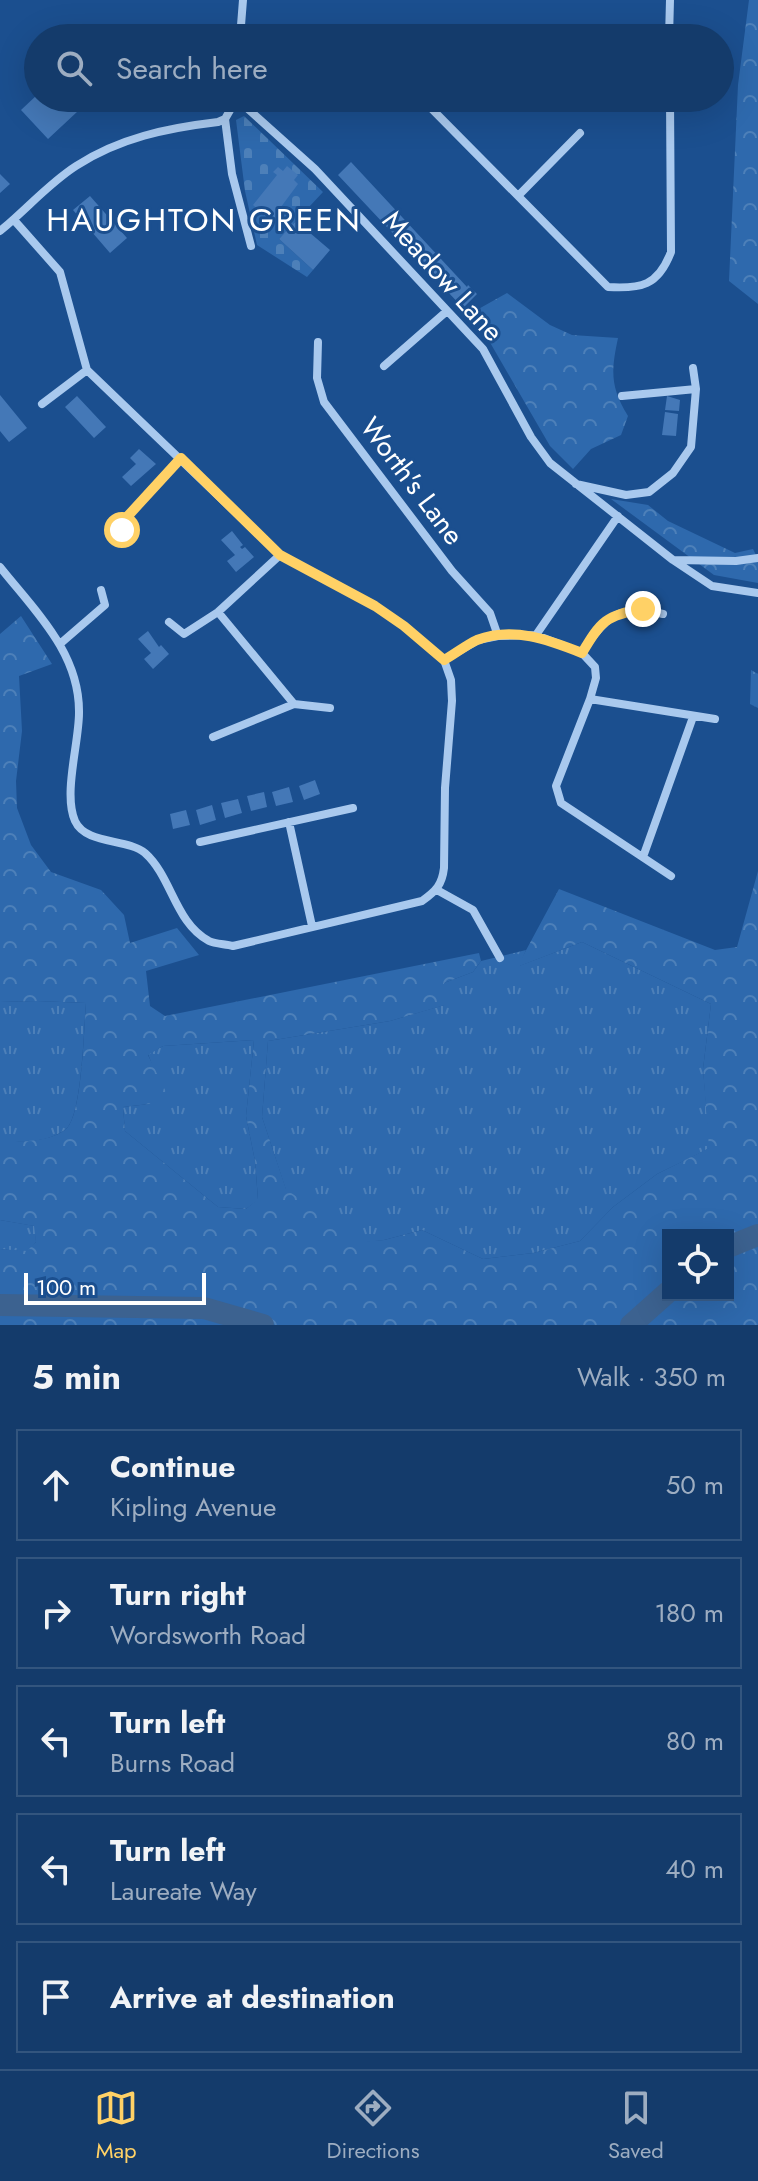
<!DOCTYPE html>
<html lang="en">
<head>
<meta charset="utf-8">
<style>
	:root { --surface:#143b6b; --page:#1d4271; --text:#f1f3f6; --muted:#9dadc1; --line:#33557e; --accent:#ffd166 }
	body { margin:0; font-family:Jost,sans-serif; background:var(--page); color:var(--text) }
	.controls { position:absolute; right:24px; bottom:24px; display:grid; overflow:hidden; border-radius:0px; box-shadow:0 8px 32px #0002 }
	.controls button { width:72px; height:72px; display:grid; place-items:center; padding:0; border:0; border-bottom:2px solid var(--line); background:var(--surface); color:var(--text); font:40px sans-serif }
	.scale { position:absolute; left:24px; bottom:20px; width:182px; box-sizing:border-box; padding-left:8px; border:4px solid #fff; border-top:0; font-size:22px; line-height:28px; white-space:nowrap; color:#fff; -webkit-text-stroke:6px #1b4f8f; paint-order:stroke }
	.stop { position:absolute; width:24px; height:24px; margin:-18px; border:6px solid #ffd166; border-radius:50%; background:#fff }
	.stop.end { background:#ffd166; border-color:#fff; box-shadow:0 2px 8px #0008 }
	.list { margin:0; padding:0; list-style:none }
	h2 { display:flex; justify-content:space-between; align-items:center; height:104px; margin:0; padding:0 32px; font-size:34px }
	h2 small { font-size:26px; font-weight:400; color:var(--muted) }
	.list li { display:grid; grid-template-columns:52px 1fr auto; gap:24px; align-items:center; box-sizing:border-box; height:112px; margin:0 16px 16px; padding:0 16px; border:2px solid var(--line); border-radius:0px }
	.list b { display:block; font-size:30px; white-space:nowrap }
	.list p { margin:0; font-size:26px; white-space:nowrap; color:var(--muted) }
	.list em { font-size:26px; font-style:normal; color:var(--muted) }
	.icon { flex:none; width:44px; height:44px; fill:none; stroke:currentColor; stroke-width:2; stroke-linecap:round; stroke-linejoin:round }
	.map { position:relative; flex:none; width:758px; height:1325px; overflow:hidden }
	.search { position:absolute; background:var(--surface); box-shadow:0 8px 32px #0002; left:24px; right:24px; top:24px; height:88px; display:flex; align-items:center; gap:20px; box-sizing:border-box; padding:0 28px; border-radius:44px; color:var(--muted); font-size:30px }
	.sheet { height:744px; background:var(--surface) }
	nav { display:flex; justify-content:space-around; align-items:center; box-sizing:border-box; height:112px; border-top:2px solid var(--line); background:var(--surface); font-size:22px; color:var(--muted) }
	nav a { display:grid; justify-items:center; gap:4px }
	nav .on { color:var(--accent) }
	.map>svg:first-child { display:block }
	.grass { fill:url(#grass-tufts) }
	.forest { fill:url(#forest-crowns); fill-rule:evenodd }
	.cemetery { fill:url(#cemetery-stones) }
	.lines { fill:none; stroke-linecap:round; stroke-linejoin:round }
	.river { stroke:#3c6290; stroke-width:22 }
	.building { fill:#4478b7 }
	.minor { stroke:#a9c9ee; stroke-width:8 }
	.route { stroke:#ffd166; stroke-width:10 }
	.labels { text-anchor:middle; dominant-baseline:central; stroke-width:6; stroke-linejoin:round; paint-order:stroke }
	.street-label { font-size:28px; fill:#fff; stroke:#1b4f8f }
	.quarter-label { font-size:32px; letter-spacing:2px; fill:#fff; stroke:#1b4f8f }
</style>
</head>
<body>
<div class="map">
<svg width="758" height="1325" viewBox="0 0 758 1325">
	<defs>
		<pattern id="grass-tufts" width="24" height="20" patternUnits="userSpaceOnUse" patternTransform="scale(2)"><rect width="24" height="20" fill="#2e69ad"/><path d="M3 7l-1-3M5 7V3M7 7l1-3M15 17l-1-3M17 17v-4M19 17l1-3" fill="none" stroke="#4d80b9"/></pattern>
		<pattern id="forest-crowns" width="20" height="18" patternUnits="userSpaceOnUse" patternTransform="scale(2)"><rect width="20" height="18" fill="#2e69ad"/><path d="M2 6a3 3 0 1 1 6 0M12 15a3 3 0 1 1 6 0" fill="none" stroke="#4d80b9"/></pattern>
		<pattern id="cemetery-stones" width="16" height="16" patternUnits="userSpaceOnUse" patternTransform="scale(2)"><rect width="16" height="16" fill="#2e69ad"/><path d="M2 7V4a2 2 0 0 1 4 0v3zM10 15v-3a2 2 0 0 1 4 0v3z" fill="#4d80b9"/></pattern>
	</defs>
	<rect width="100%" height="100%" fill="#1b4f8f"/>
	<path class="grass" d="M751 670 758 674V708L750 704Z
		M582 942 711 1004 703 1069 710 1148 657 1174 613 1207 580 1241 533 1253 483 1259 422 1230 384 1240 358 1243 286 1190 262 1117 268 1041 390 1021 444 1005V983L473 972 481 961 526 950 519 966Z
		M37 1001 86 1003C84 1026 82 1117 66 1129 48 1143 21 1142 0 1142V1002Z
		M254 1040 246 1116 255 1161 258 1200 246 1209 218 1207 125 1131 123 1107 149 1104 156 1075 148 1054 163 1046Z
		M0 1220 35 1226 36 1242 28 1252 0 1249Z"/>
	<path class="forest" d="M749 0H758V304L729 281 738 85Z
		M507 293 550 325 572 335 618 338C611 371 610 387 628 416L621 435 591 449 573 469 550 446 488 339 466 316Z
		M611 499 648 505 668 521 735 553 753 549 758 559V583L714 575Z
		M21 616 52 664 19 676 22 731 16 781 17 808 31 845 51 872 101 890 124 915 130 943 177 928 199 955 146 971 150 1006 165 1016 479 953 481 961 473 972 444 983 445 1005 390 1021 268 1041 262 1117 286 1189 358 1242 384 1240 422 1230 483 1259 533 1253 580 1241 613 1207 657 1174 709 1148 703 1069 711 1004 582 942 517 967 559 889 715 950 737 947 758 871V1325H0V1249L27 1251 36 1242 34 1226 0 1220V1142C19 1142 53 1142 67 1128 82 1113 84 1028 86 1003L37 1001 0 1002V634ZM254 1040 246 1116 255 1161 258 1199 246 1209 218 1207 125 1131 123 1107 149 1104 166 1092 148 1055 163 1046ZM668 1235H728V1295H668Z"/>
	<path class="cemetery" d="M244 116 323 192 279 239 313 270 307 277 257 245 245 191 236 120Z"/>
	<g class="lines">
		<path class="river" d="M728 1247 758 1235
			M0 1305 204 1308 263 1325
			M631 1325 668 1292"/>
	</g>
	<path class="building" d="M38 94V98H92L48 139 21 110Z
		M351 162 467 287 468 285 477 294 463 308 338 175Z
		M287 166 298 175 294 180 298 184 278 211 293 224 296 221 330 250 313 270 279 239 288 229 268 212 265 216 253 205 277 175 273 172 278 167 283 171Z
		M0 174 10 184 0 193Z
		M90 196 127 238 110 253 73 210Z
		M0 395 27 428 9 442 0 431Z
		M77 396 106 427 94 438 65 407Z
		M667 396 680 400 679 411 665 410Z
		M665 412 678 414 676 436 662 435Z
		M139 449 156 464 131 486 122 477 136 464 130 458Z
		M232 531 243 545 240 547 242 549 245 547 254 557 236 572 227 561 235 555 221 540Z
		M148 631 159 647 161 645 169 654 153 669 144 659 151 653 138 639Z
		M315 780 320 794 304 800 299 786Z
		M289 787 293 802 276 806 272 792Z
		M264 792 267 807 251 811 247 796Z
		M238 799 242 813 225 818 221 803Z
		M212 805 216 820 200 825 196 810Z
		M186 810 190 825 173 829 170 814Z"/>
	<g class="lines">
		<path class="minor" d="M240 38 243 0
			M669 38 670 0
			M421 98 608 287C641 289 658 286 671 252L670 98
			M237 99 315 169 483 349 531 437 550 463 673 560 712 586 758 593
			M225 119 232 174 251 246
			M518 196 580 133
			M0 231C26 210 48 184 76 166 119 138 167 128 218 122L225 119 237 98
			M318 342 317 378 324 402 452 571 490 613 498 636
			M384 366 447 311
			M622 396 696 389
			M42 404 87 370
			M576 484 626 495 649 492 673 473 691 447 696 389 693 368
			M122 530 126 518 181 458
			M674 560 736 561 758 558
			M0 567C35 611 80 653 79 713 79 743 63 794 75 821 86 845 127 838 145 853 172 877 175 923 209 941 215 944 225 944 233 946L422 901C436 891 442 885 444 868L445 788 452 701 451 680 444 660 404 626 375 606 280 555 87 370 60 272 14 220
			M218 612 294 704
			M169 622 184 634 218 612 280 555
			M536 635 618 516
			M61 643 105 605 101 590
			M582 653C604 617 620 603 663 614
			M444 660 478 640 498 636 536 635 582 653 595 667 596 678 590 699
			M213 737 294 704 330 708
			M289 822 312 926
			M200 842 353 808
			M643 857 693 717
			M671 876 561 803 556 786 590 699 715 719
			M437 890 473 910 500 958"/>
	</g>
	<g class="lines">
		<path class="route" d="M122 530 126 518 181 458 280 555 375 606 404 626 444 660C455 654 466 645 477 640 513 626 549 640 582 653 601 621 606 615 643 609"/>
	</g>
	<g class="labels">
		<g class="street-label">
			<text transform="translate(443 276) rotate(48)">Meadow Lane</text>
			<text transform="translate(412 481) rotate(53)">Worth's Lane</text>
		</g>
		<g class="quarter-label">
			<text x="204" y="220">HAUGHTON GREEN</text>
		</g>
	</g>
</svg>
<div class="controls">
<button><svg class="icon" aria-label="locate" viewBox="0 0 24 24"><circle cx="12" cy="12" r="6"/><path d="M12 2v4M12 18v4M2 12h4M18 12h4"/></svg></button>
</div>
<div class="scale">100 m</div>
<div class="stop" style="left:122px;top:530px"></div>
<div class="stop end" style="left:643px;top:609px"></div>
<div class="search"><svg class="icon" aria-label="search" viewBox="0 0 24 24"><circle cx="10" cy="10" r="6"/><path d="M15 15l6 6"/></svg>Search here</div>
</div>
<section class="sheet">
<h2>5 min<small>Walk · 350 m</small></h2>
<ul class="list">
<li><svg class="icon" aria-label="ahead" viewBox="0 0 24 24"><path d="M12 20V5M6 11l6-6 6 6"/></svg><div><b>Continue</b><p>Kipling Avenue</p></div><em>50 m</em></li>
<li><svg class="icon" aria-label="right" viewBox="0 0 24 24"><path d="M7 20v-9h11M14 6l5 5-5 5"/></svg><div><b>Turn right</b><p>Wordsworth Road</p></div><em>180 m</em></li>
<li><svg class="icon" aria-label="left" viewBox="0 0 24 24"><path d="M17 20v-9H6M10 6l-5 5 5 5"/></svg><div><b>Turn left</b><p>Burns Road</p></div><em>80 m</em></li>
<li><svg class="icon" aria-label="left" viewBox="0 0 24 24"><path d="M17 20v-9H6M10 6l-5 5 5 5"/></svg><div><b>Turn left</b><p>Laureate Way</p></div><em>40 m</em></li>
<li><svg class="icon" aria-label="arrive" viewBox="0 0 24 24"><path d="M6 21V4h12l-3 4 3 4H6"/></svg><div><b>Arrive at destination</b></div></li>
</ul>
</section>
<nav>
<a class="on"><svg class="icon" aria-label="map" viewBox="0 0 24 24"><path d="M3 6l6-2 6 2 6-2v14l-6 2-6-2-6 2zM9 4v14M15 6v14"/></svg>Map</a>
<a><svg class="icon" aria-label="directions" viewBox="0 0 24 24"><path d="M12 3l9 9-9 9-9-9zM9 14v-3h6M13 9l2 2-2 2"/></svg>Directions</a>
<a><svg class="icon" aria-label="saved" viewBox="0 0 24 24"><path d="M7 4h10v16l-5-4-5 4z"/></svg>Saved</a>
</nav>
</body>
</html>
